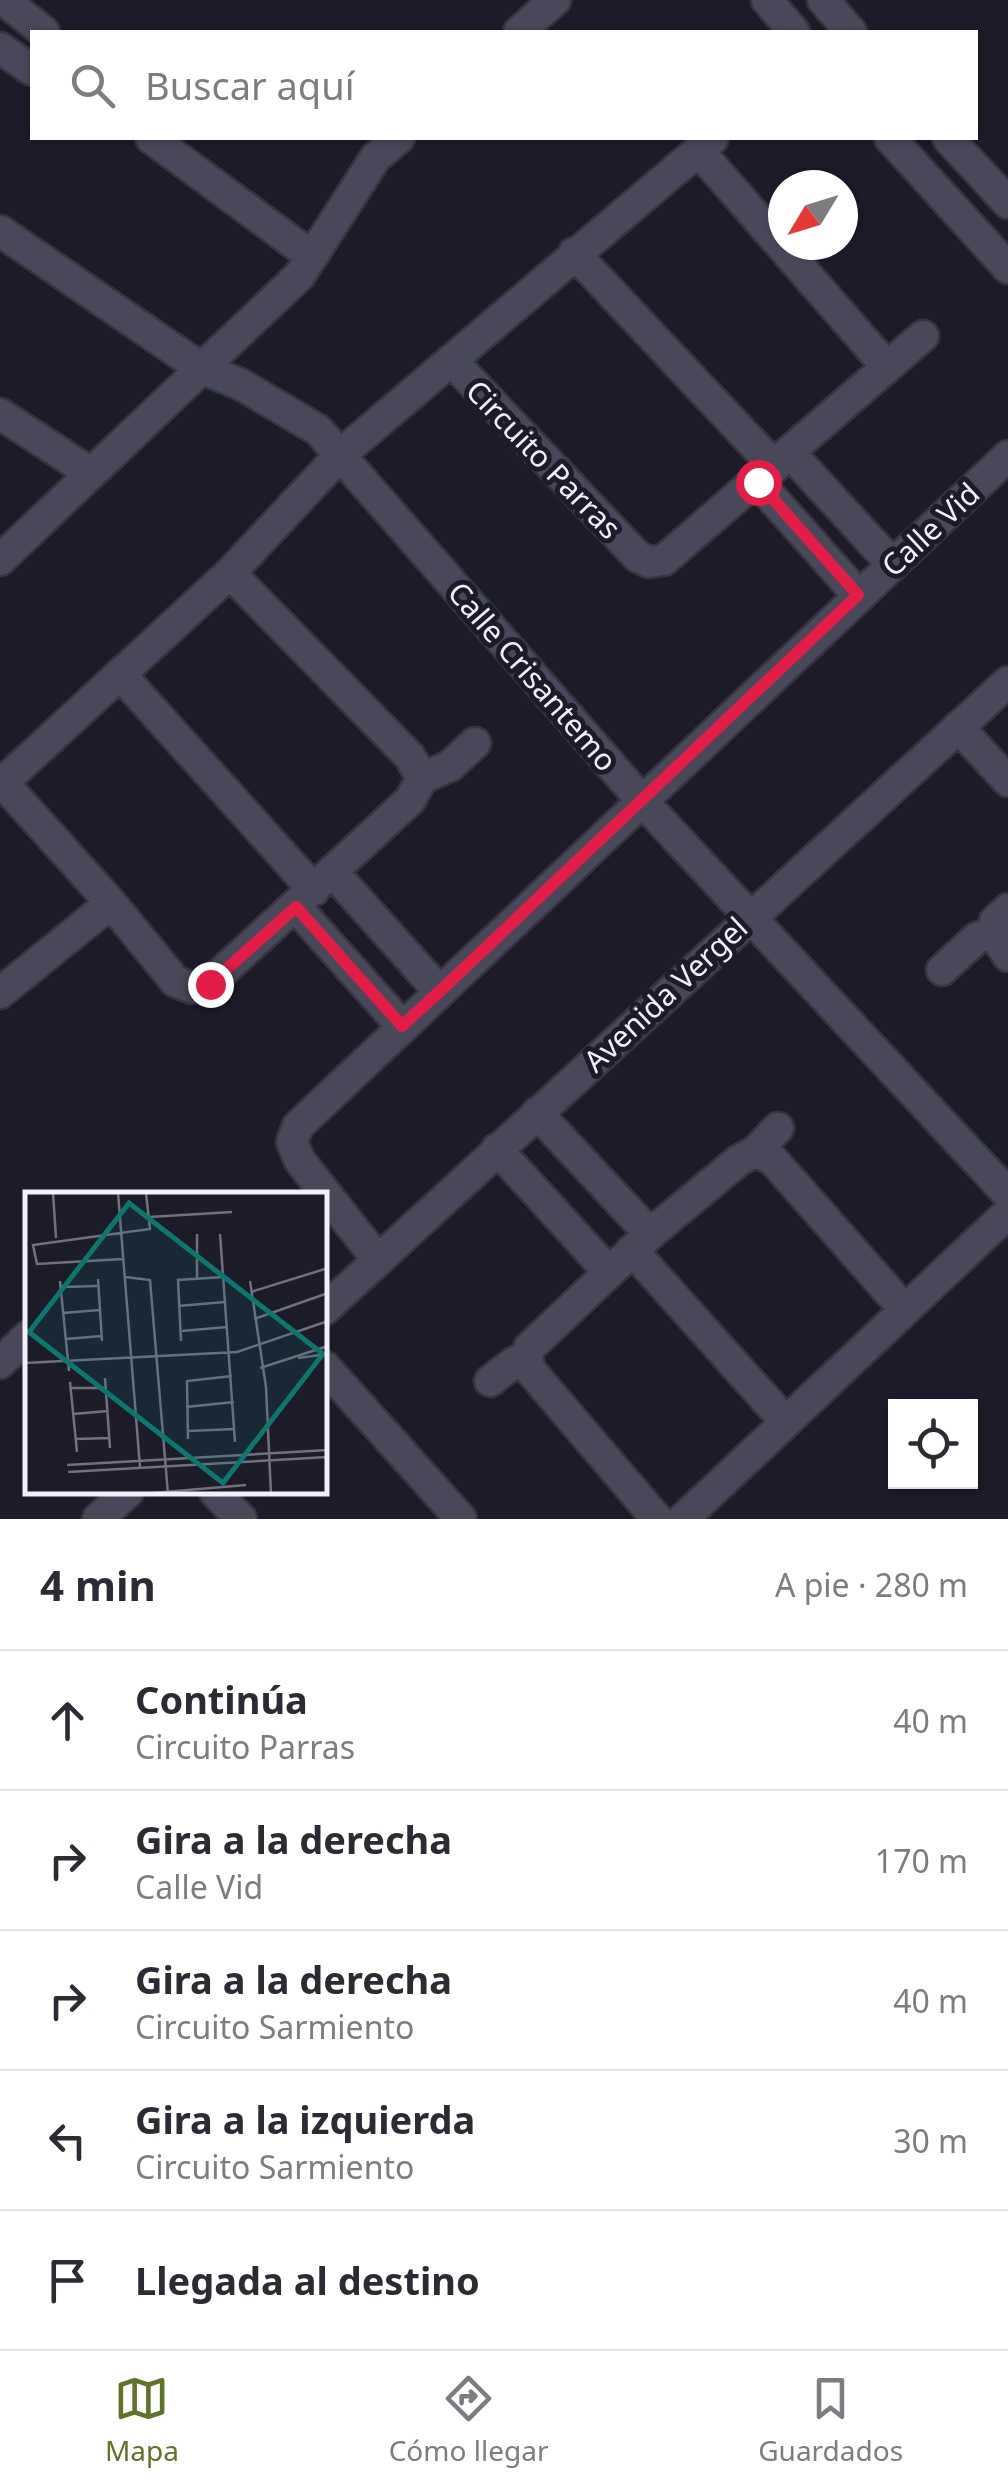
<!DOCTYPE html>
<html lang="es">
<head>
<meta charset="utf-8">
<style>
	:root { --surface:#fff; --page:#f7f7f7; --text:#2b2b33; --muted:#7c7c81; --line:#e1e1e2; --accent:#61722c }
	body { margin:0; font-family:"Noto Sans",sans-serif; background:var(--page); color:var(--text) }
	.controls { position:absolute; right:30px; bottom:30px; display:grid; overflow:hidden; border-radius:0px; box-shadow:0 2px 8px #0004 }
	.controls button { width:90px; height:90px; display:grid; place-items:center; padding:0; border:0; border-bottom:2px solid var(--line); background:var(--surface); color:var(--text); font:50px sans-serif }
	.compass { position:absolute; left:768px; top:170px; width:90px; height:90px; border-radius:50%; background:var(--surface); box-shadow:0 2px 8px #0004; rotate:232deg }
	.stop { position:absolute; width:30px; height:30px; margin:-22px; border:8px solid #e11d48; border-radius:50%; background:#fff }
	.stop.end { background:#e11d48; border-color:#fff; box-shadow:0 2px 10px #0008 }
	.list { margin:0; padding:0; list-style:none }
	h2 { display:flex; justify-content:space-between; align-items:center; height:130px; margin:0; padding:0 40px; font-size:42px }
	h2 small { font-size:32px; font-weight:400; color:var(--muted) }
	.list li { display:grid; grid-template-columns:65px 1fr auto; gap:30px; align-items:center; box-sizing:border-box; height:140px; padding:0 40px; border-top:2px solid var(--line) }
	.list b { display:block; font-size:38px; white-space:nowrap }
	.list p { margin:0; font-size:32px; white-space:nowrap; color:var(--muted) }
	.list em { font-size:32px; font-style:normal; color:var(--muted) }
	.icon { flex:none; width:55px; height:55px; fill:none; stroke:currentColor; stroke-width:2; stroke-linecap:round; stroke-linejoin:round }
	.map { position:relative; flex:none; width:1008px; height:1519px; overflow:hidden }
	.search { position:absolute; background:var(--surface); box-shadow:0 2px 8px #0004; left:30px; right:30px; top:30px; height:110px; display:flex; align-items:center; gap:25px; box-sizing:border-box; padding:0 35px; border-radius:0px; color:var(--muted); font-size:38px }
	.sheet { height:830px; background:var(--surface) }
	nav { display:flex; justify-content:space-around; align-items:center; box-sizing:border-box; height:140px; border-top:2px solid var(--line); background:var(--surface); font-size:28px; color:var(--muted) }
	nav a { display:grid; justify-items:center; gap:5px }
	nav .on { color:var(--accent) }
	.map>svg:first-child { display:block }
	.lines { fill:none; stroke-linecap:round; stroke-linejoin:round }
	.minor-casing { stroke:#363440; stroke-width:35 }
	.minor { stroke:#494859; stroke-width:30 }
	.route { stroke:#e11d48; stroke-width:12 }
	.labels { text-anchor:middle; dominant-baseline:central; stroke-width:10; stroke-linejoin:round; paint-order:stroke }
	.street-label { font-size:30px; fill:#f0effa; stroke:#1c1b2a }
	.inset-road { fill:none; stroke:#71707d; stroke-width:2.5 }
	.view { fill:#0f766e; fill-opacity:0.15; stroke:#0f766e; stroke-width:5 }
	.inset-edge { fill:none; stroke:#f0effa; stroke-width:5 }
</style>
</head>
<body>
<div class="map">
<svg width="1008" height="1519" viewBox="0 0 1008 1519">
	<rect width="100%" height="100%" fill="#1c1b2a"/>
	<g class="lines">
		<defs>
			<path id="minor" d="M4 0 44 32
				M767 0 794 32
				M823 0 851 32
				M519 32 555 0
				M0 48 32 70
				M151 138 310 255
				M890 138 1008 268
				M948 138 1008 203
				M698 150 887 367
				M0 231 201 368 240 384 318 430 643 802 1008 1194
				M574 253 775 467
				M451 360 638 557 649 562 664 560 923 336
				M0 414 91 473
				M790 453 892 564
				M758 482 858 595
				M0 560 300 275 376 157 399 138
				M230 573 410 757 422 778
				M120 674 314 890
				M958 727 1008 781
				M422 778 450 766 475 743
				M3 783 111 903 175 981 192 988 210 983 410 800 422 778
				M0 785 230 573 341 454 713 138
				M332 871 439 991
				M296 907 402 1026
				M1008 909 995 921 993 933 1008 956
				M942 970 977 938 993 933
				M0 993 111 903
				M537 1113 650 1234
				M497 1149 609 1272
				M756 1151 773 1160 905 1310
				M632 1250 786 1422
				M378 1260 300 1161 292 1142 298 1126 1008 456
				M325 1309 1008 682
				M0 1363 28 1336
				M325 1367 461 1519
				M490 1381 515 1362 527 1358
				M215 1492 241 1519
				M98 1519 128 1492
				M657 1519 530 1370 527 1358 529 1348 650 1234 738 1161 756 1151 778 1128
				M683 1519 1008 1213"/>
		</defs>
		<use href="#minor" class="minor-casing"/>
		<use href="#minor" class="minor"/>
	</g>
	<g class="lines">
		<path class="route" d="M210 984 296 907 402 1026 439 992 858 595 758 482"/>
	</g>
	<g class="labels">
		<g class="street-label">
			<text transform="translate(544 459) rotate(46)">Circuito Parras</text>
			<text transform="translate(930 529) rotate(-43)">Calle Vid</text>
			<text transform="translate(533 676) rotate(49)">Calle Crisantemo</text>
			<text transform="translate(665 994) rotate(-43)">Avenida Vergel</text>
		</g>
	</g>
	<g transform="translate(25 1192)">
		<rect width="302" height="302" fill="#1c1b2a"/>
		<path class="inset-road" d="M28 1 31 46M93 1 115 275M124 25 207 20M172 42V86M195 42 210 250M98 67 12 72 8 53 125 37 121 1M100 85 125 88 143 302M73 87 77 149M35 89 44 179M225 89 241 195 246 302M36 95 72 94M226 100 303 76M153 114 200 110M38 121 75 118M229 127 303 101M157 139 202 135M41 147 76 144M156 149 153 88 198 85M273 166 303 162M0 171 212 160 303 129M235 176 303 154M80 186 85 256M45 190 52 260M45 196H80M161 215 209 210M48 222 83 219M163 239 210 237M50 247 85 246M163 247 162 189 207 184M42 273 303 258M43 280 303 265M116 302 221 293"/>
		<path class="view" d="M104 11 298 162 198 291 4 140Z"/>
		<rect width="302" height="302" class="inset-edge"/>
	</g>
</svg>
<div class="controls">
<button><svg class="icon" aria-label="locate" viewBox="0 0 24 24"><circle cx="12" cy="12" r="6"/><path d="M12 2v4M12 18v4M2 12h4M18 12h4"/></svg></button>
</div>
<svg class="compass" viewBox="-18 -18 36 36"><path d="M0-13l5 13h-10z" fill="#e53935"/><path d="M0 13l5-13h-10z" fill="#7c7c81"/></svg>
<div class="stop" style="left:758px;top:482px"></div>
<div class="stop end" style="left:210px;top:984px"></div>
<div class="search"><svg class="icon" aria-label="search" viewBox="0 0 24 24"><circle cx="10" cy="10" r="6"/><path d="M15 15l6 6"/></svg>Buscar aquí</div>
</div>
<section class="sheet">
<h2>4 min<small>A pie · 280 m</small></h2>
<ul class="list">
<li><svg class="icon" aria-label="ahead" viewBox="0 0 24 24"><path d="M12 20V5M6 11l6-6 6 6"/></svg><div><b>Continúa</b><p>Circuito Parras</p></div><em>40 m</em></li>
<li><svg class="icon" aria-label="right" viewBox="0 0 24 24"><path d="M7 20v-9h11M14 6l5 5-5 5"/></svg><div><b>Gira a la derecha</b><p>Calle Vid</p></div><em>170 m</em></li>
<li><svg class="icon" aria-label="right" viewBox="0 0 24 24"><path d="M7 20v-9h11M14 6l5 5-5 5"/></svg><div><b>Gira a la derecha</b><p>Circuito Sarmiento</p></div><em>40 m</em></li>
<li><svg class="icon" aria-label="left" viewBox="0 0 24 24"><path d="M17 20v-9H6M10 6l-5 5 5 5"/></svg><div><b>Gira a la izquierda</b><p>Circuito Sarmiento</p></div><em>30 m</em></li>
<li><svg class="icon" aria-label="arrive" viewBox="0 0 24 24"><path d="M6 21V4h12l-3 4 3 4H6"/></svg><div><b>Llegada al destino</b></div></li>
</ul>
</section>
<nav>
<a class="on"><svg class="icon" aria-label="map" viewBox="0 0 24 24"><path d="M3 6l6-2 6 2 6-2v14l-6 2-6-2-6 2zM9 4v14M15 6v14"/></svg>Mapa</a>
<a><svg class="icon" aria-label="directions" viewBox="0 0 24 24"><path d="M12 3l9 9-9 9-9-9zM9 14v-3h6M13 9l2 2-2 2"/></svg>Cómo llegar</a>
<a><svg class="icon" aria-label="saved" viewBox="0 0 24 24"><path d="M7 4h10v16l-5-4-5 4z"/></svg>Guardados</a>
</nav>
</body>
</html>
